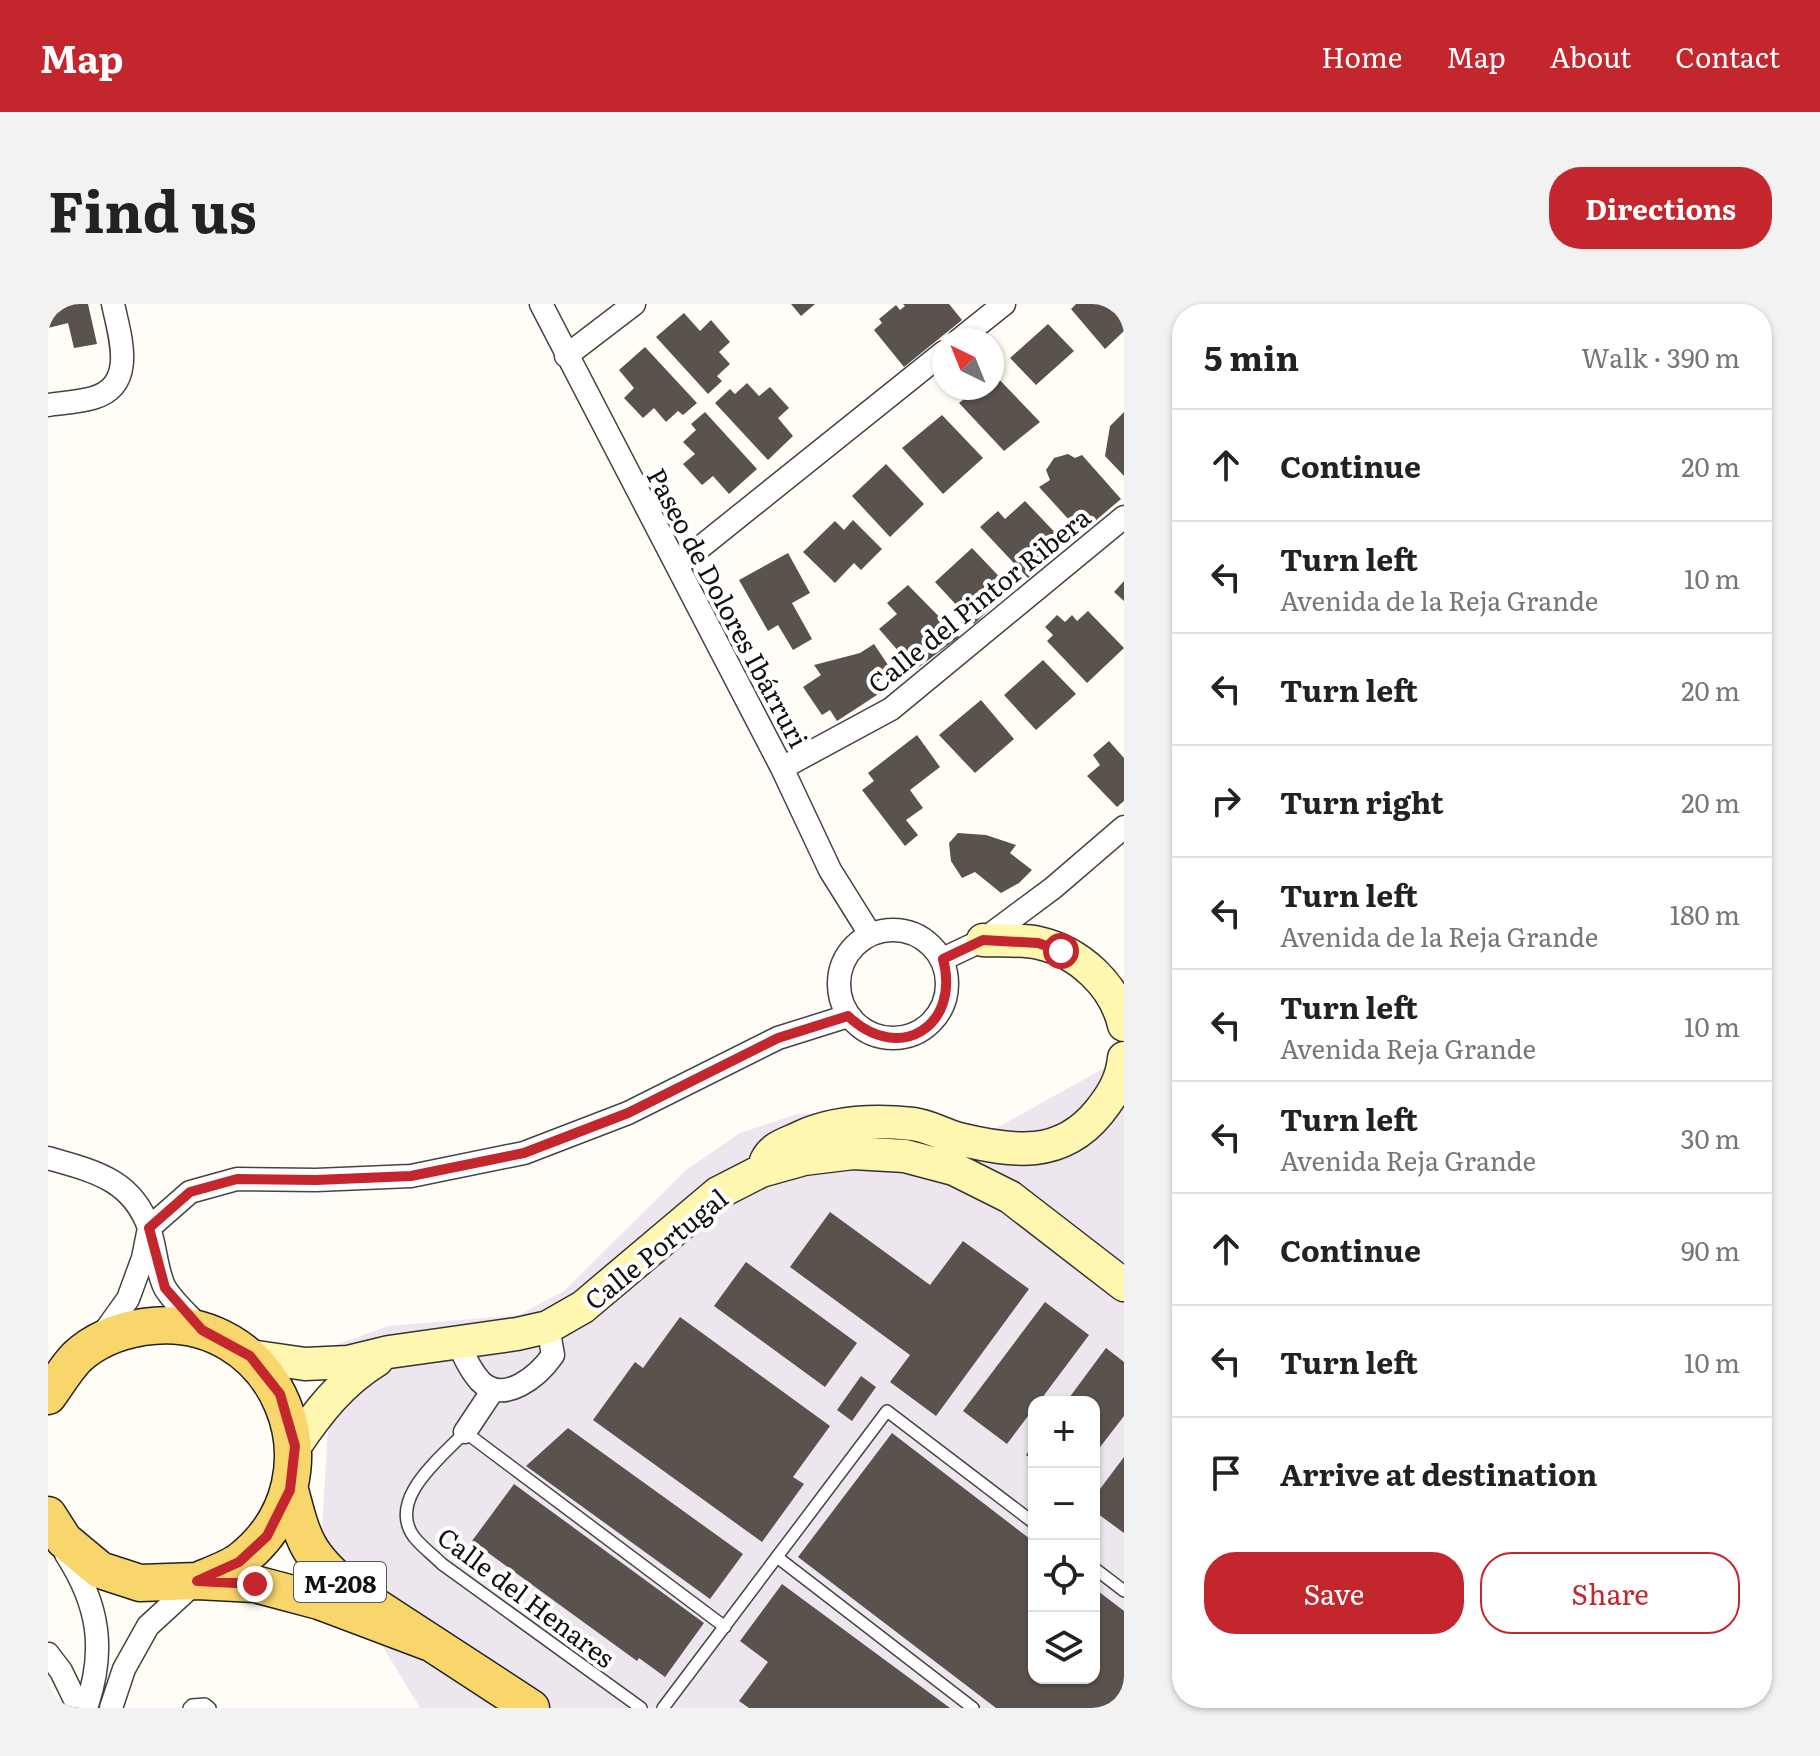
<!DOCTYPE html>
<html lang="en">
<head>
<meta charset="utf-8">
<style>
	:root { --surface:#fff; --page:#f2f2f2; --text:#222; --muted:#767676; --line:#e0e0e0; --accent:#c4262e }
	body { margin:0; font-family:Literata,serif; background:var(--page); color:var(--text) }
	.controls { position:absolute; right:24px; bottom:24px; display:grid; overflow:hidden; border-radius:16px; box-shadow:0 2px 6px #0004 }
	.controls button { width:72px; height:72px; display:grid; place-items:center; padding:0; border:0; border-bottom:2px solid var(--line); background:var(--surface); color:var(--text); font:40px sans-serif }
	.compass { position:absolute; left:884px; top:24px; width:72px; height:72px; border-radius:50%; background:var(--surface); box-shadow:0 2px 6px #0004; rotate:317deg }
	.stop { position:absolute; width:24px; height:24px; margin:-18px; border:6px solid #c4262e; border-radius:50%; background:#fff }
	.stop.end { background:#c4262e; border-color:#fff; box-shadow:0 2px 8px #0008 }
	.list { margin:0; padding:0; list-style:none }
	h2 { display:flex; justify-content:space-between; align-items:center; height:104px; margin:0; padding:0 32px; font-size:34px }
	h2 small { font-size:26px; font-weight:400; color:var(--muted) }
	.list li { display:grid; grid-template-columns:52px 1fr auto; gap:24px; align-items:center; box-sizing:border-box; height:112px; padding:0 32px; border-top:2px solid var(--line) }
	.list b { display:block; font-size:30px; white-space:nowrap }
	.list p { margin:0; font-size:26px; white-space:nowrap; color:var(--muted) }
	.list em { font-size:26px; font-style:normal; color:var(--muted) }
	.actions { display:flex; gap:16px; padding:24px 32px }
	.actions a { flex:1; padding:18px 0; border:2px solid var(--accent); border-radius:32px; text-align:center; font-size:28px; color:var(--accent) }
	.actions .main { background:var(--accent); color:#fff }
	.icon { flex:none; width:44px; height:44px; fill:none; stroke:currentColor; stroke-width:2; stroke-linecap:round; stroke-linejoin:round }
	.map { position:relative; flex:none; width:1076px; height:1404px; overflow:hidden; border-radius:32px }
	header { display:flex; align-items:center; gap:48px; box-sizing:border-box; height:112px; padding:0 40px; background:var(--accent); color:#fff }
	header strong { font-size:38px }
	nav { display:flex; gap:44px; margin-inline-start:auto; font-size:28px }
	.intro { display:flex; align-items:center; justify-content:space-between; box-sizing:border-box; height:192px; padding:0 48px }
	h1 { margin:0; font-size:56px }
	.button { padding:20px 36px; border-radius:32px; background:var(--accent); color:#fff; font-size:28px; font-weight:700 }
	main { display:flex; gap:48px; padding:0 48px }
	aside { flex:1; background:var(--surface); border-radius:32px; box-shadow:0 2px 6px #0004 }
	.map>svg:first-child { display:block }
	.industrial { fill:#eee6ef; fill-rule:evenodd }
	.building { fill:#5a524d }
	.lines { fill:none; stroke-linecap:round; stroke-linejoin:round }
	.lane-casing { stroke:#444; stroke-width:14 }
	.street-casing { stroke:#444; stroke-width:25 }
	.secondary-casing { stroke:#333; stroke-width:35 }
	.primary-casing { stroke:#222; stroke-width:39 }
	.lane { stroke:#fff; stroke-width:11 }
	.street { stroke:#fff; stroke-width:22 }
	.secondary { stroke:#fff6b0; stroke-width:32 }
	.primary { stroke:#f9d66b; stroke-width:36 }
	.route { stroke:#c4262e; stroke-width:10 }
	.labels { text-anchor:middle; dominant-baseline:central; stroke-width:8; stroke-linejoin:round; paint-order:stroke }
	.shield { fill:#fff; stroke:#585858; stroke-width:2 }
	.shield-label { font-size:24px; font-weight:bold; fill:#111 }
	.street-label { font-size:26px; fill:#111; stroke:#fff }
</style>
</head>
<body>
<header>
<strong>Map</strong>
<nav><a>Home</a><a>Map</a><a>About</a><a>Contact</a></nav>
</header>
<div class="intro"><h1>Find us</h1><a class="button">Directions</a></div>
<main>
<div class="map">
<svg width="1076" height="1404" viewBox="0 0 1076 1404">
	<rect width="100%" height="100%" fill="#fffdf5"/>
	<path class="industrial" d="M1076 753V1404H372L273 1240 285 1042 340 1022 471 1011 516 987 638 866 692 829 749 810H849L934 832ZM986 1098H1046V1374H986Z"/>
	<path class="building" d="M0 0H40L49 40 26 44 20 19 0 24Z
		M743 0H767L753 12Z
		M855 0H901L914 16 856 63 826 26 834 19 831 15 848 1 852 6 857 2Z
		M1028 0H1076V27L1057 45 1023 5Z
		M636 9 652 27 663 16 682 38 671 48 682 60 669 72 674 77 660 90 608 33Z
		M1000 20 1026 47 988 81 962 54Z
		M597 43 649 99 635 111 630 107 618 118 606 104 595 114 576 94 586 84 571 66Z
		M944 68 992 118 956 147 911 99 924 89 920 84H944Z
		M699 79 711 92 722 83 741 104 730 114 745 132 720 156 667 99 682 85 687 90Z
		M657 108 709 165 681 190 665 172 654 181 635 160 647 150 635 138 648 126 643 120Z
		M1076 108V172L1057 152 1062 122Z
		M894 111 935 154 895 190 854 144Z
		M1020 150 1027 154 1034 151 1073 195 1033 229 991 183 1002 176 998 166 1006 154Z
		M838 160 876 200 842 233 804 192Z
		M977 197 1017 239 980 274 932 223 950 207 957 215Z
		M805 216 834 245 813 266 806 259 787 279 755 248 787 217 796 226Z
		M924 244 963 285 926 320 887 278Z
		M740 249 762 289 744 299 764 335 745 346 730 321 720 327 691 276Z
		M1076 277V297L1066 288Z
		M860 281 911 333 867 366 831 325 849 310 839 299Z
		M1040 307 1076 344 1039 379 999 337 1005 331 997 323 1009 311 1017 318 1024 311 1029 317Z
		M826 340 844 367 826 380 832 389 789 417 782 406 774 411 755 383 773 371 766 361 812 349Z
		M995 356 1028 390 988 426 956 391Z
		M933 396 966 435 927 469 891 431Z
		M869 431 892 463 862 486 875 504 858 516 870 531 857 542 814 486 826 477 820 469Z
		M1061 437 1076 454V497L1069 503 1039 472 1052 461 1045 451Z
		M910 529 938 531 968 541 962 549 984 566 971 579 953 589 927 568 914 574 903 557 901 539Z
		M782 908 882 981 915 937 981 985 888 1112 842 1078 862 1051 742 963Z
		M698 958 809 1039 777 1083 666 1002Z
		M997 998 1041 1031 991 1098H986V1104L959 1140 915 1107Z
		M632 1013 782 1122 745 1173 756 1180 714 1238 545 1116 587 1058 595 1064Z
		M1058 1044 1076 1058V1112L1046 1151V1098H1018Z
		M813 1072 828 1083 804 1117 789 1106Z
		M520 1124 695 1250 662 1295 478 1162Z
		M844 1129 986 1238V1374H1046V1284L1076 1307V1404H948L750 1253Z
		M986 1140V1157L978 1151Z
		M1076 1153V1229L1046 1207V1193Z
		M466 1180 656 1319 617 1373 591 1354 589 1357 424 1237Z
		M734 1280 902 1404H701L691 1397 720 1358 692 1337Z"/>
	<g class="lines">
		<defs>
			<path id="lane" d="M729 1253 925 1404
				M1046 1264 1076 1287
				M141 1404 144 1401 157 1400 162 1404
				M593 1404 394 1260C385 1251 374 1243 366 1233 338 1195 394 1153 417 1128L677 1323
				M615 1404 839 1107 986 1219"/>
			<path id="street" d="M493 0 734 464 782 566 822 630
				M911 36 956 0
				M518 52 586 0
				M0 101C14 99 31 98 45 94 89 81 72 33 65 0
				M629 262 896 48
				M734 464 843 405 1076 213
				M791 680a54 54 0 1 1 108 0a54 54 0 1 1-108 0Z
				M895 655 935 636 1005 584 1076 523
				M0 854C45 867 84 875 101 924 108 943 108 967 117 984 126 999 143 1013 154 1026
				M52 1034 80 995 95 954 101 924 142 888 189 875 268 876 363 872 476 849 580 809 730 734 800 712
				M410 1039C416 1052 422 1066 432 1077 456 1102 491 1071 505 1051L500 1023
				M417 1128 445 1086
				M18 1250C51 1301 58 1346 38 1404
				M0 1350 13 1367 31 1404
				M63 1404 76 1365 100 1322 149 1277"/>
			<path id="secondary" d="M935 636C953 637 973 635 991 639 1031 648 1067 681 1076 721
				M718 857C725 843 738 840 751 834 786 817 827 816 865 820 881 822 896 831 911 835 965 848 1013 855 1051 808 1064 792 1074 776 1076 754
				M202 1052 257 1060 300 1058 341 1048 469 1030 500 1023 535 1003 670 889 713 867 756 855 805 849 857 852 906 865 962 893 1076 981
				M247 1142C270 1108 293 1078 329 1056"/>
			<path id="primary" d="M0 1092C9 1080 18 1064 29 1053 47 1036 71 1027 95 1023 229 1002 300 1172 193 1256 181 1265 163 1271 149 1277
				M242 1186C255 1236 259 1251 299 1284L483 1404
				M0 1211 16 1236 52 1266 92 1279 149 1277 207 1280 271 1297 380 1338"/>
		</defs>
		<use href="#lane" class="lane-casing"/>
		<use href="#street" class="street-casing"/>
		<use href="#secondary" class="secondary-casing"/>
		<use href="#primary" class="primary-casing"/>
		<use href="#lane" class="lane"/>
		<use href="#street" class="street"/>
		<use href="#secondary" class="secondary"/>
		<use href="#primary" class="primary"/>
	</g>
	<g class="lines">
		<path class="route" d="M207 1280 149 1277 191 1258 219 1232 242 1186 247 1142 232 1090 202 1052 154 1026 117 984 101 924 142 888 189 875 268 876 363 872 476 849 580 809 730 734 800 712C851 761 913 722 895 655L935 636 990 639 1013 647"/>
	</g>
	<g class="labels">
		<rect class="shield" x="246" y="1258" width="92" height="40" rx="6"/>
		<g class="shield-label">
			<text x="292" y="1278">M-208</text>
		</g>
		<g class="street-label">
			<text transform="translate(930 295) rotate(-39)">Calle del Pintor Ribera</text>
			<text transform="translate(681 303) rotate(62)">Paseo de Dolores Ibárruri</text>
			<text transform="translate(607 944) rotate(-39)">Calle Portugal</text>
			<text transform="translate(479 1292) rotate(37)">Calle del Henares</text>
		</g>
	</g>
</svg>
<div class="controls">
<button>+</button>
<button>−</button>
<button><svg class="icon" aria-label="locate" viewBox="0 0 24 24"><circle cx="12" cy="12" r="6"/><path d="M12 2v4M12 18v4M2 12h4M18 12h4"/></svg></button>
<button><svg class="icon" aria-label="layers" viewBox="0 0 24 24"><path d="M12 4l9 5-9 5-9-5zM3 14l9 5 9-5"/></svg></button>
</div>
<svg class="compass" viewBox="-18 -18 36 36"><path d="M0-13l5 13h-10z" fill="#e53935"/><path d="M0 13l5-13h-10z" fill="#767676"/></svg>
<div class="stop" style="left:1013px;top:647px"></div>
<div class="stop end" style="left:207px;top:1280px"></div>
</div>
<aside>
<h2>5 min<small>Walk · 390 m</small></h2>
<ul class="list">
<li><svg class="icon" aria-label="ahead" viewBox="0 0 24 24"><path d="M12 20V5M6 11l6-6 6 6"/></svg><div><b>Continue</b></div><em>20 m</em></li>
<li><svg class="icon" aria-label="left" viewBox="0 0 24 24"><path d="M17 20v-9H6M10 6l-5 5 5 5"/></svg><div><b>Turn left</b><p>Avenida de la Reja Grande</p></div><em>10 m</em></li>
<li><svg class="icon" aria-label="left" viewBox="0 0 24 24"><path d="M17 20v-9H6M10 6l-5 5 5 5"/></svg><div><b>Turn left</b></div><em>20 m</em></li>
<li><svg class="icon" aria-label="right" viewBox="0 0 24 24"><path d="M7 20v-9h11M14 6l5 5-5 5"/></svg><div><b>Turn right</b></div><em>20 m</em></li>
<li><svg class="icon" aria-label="left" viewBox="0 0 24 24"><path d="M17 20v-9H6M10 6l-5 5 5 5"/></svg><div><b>Turn left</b><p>Avenida de la Reja Grande</p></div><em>180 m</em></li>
<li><svg class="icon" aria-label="left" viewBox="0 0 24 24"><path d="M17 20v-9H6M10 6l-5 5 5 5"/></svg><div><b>Turn left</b><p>Avenida Reja Grande</p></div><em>10 m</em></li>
<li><svg class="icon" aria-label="left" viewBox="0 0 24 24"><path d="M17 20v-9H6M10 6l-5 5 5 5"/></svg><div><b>Turn left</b><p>Avenida Reja Grande</p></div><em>30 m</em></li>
<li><svg class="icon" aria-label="ahead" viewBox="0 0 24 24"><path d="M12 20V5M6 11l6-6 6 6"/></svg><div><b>Continue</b></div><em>90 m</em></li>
<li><svg class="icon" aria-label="left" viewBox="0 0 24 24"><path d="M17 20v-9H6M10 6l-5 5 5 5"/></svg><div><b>Turn left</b></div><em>10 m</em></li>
<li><svg class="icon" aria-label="arrive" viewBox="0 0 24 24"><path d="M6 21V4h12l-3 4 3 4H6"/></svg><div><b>Arrive at destination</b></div></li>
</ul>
<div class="actions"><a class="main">Save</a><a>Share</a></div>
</aside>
</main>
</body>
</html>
